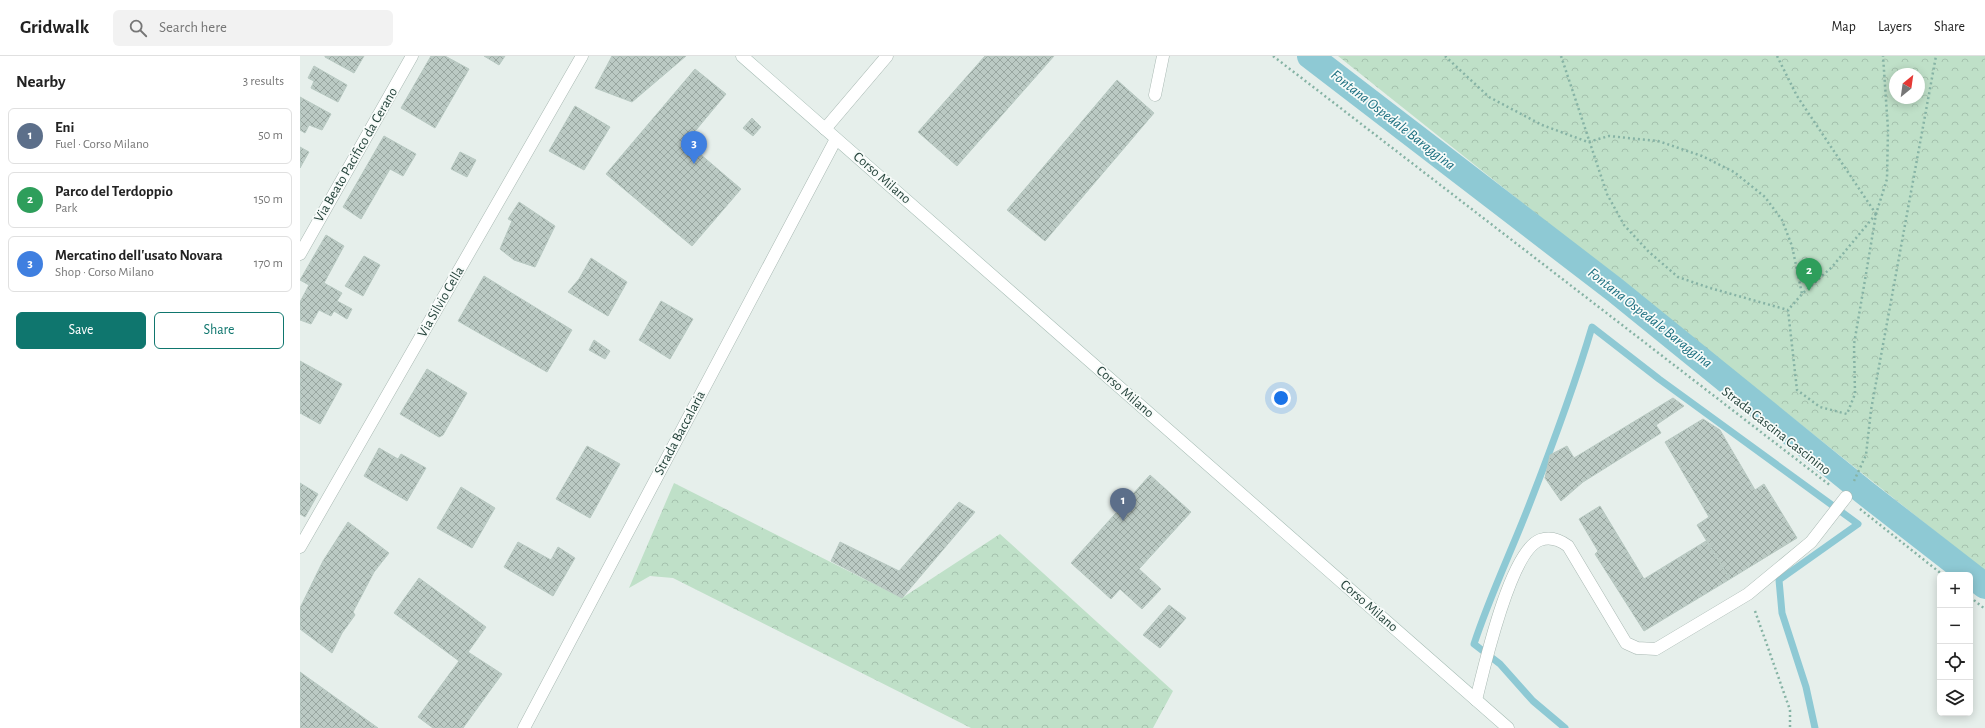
<!DOCTYPE html>
<html lang="en">
<head>
<meta charset="utf-8">
<style>
	:root { --surface:#fff; --page:#f2f2f2; --text:#222; --muted:#767676; --line:#e0e0e0; --accent:#0f766e }
	body { margin:0; font-family:"Alegreya Sans",sans-serif; background:var(--page); color:var(--text) }
	.controls { position:absolute; right:12px; bottom:12px; display:grid; overflow:hidden; border-radius:6px; box-shadow:0 2px 10px #0003 }
	.controls button { width:36px; height:36px; display:grid; place-items:center; padding:0; border:0; border-bottom:1px solid var(--line); background:var(--surface); color:var(--text); font:20px sans-serif }
	.compass { position:absolute; left:1589px; top:12px; width:36px; height:36px; border-radius:50%; background:var(--surface); box-shadow:0 2px 10px #0003; rotate:29deg }
	.you { position:absolute; left:981px; top:342px; width:14px; height:14px; margin:-10px; border:3px solid #fff; border-radius:50%; background:#1a73e8; box-shadow:0 0 0 6px #1a73e833 }
	.badge { display:grid; place-items:center; width:26px; height:26px; border-radius:50%; background:var(--accent); color:#fff; font-size:13px; font-weight:700 }
	.pin { position:absolute; translate:-50% -33px; filter:drop-shadow(0 1px 2px #0008) }
	.pin::after { content:''; position:absolute; top:21px; width:14px; height:12px; background:inherit; clip-path:polygon(0 0,100% 0,50% 100%) }
	.list { margin:0; padding:0; list-style:none }
	h2 { display:flex; justify-content:space-between; align-items:center; height:52px; margin:0; padding:0 16px; font-size:17px }
	h2 small { font-size:13px; font-weight:400; color:var(--muted) }
	.list li { display:grid; grid-template-columns:26px 1fr auto; gap:12px; align-items:center; box-sizing:border-box; height:56px; margin:0 8px 8px; padding:0 8px; border:1px solid var(--line); border-radius:6px }
	.list b { display:block; font-size:15px; white-space:nowrap }
	.list p { margin:0; font-size:13px; white-space:nowrap; color:var(--muted) }
	.list em { font-size:13px; font-style:normal; color:var(--muted) }
	.actions { display:flex; gap:8px; padding:12px 16px }
	.actions a { flex:1; padding:9px 0; border:1px solid var(--accent); border-radius:6px; text-align:center; font-size:14px; color:var(--accent) }
	.actions .main { background:var(--accent); color:#fff }
	.icon { flex:none; width:22px; height:22px; fill:none; stroke:currentColor; stroke-width:2; stroke-linecap:round; stroke-linejoin:round }
	.map { position:relative; flex:none; width:1685px; height:672px; overflow:hidden }
	header { display:flex; align-items:center; gap:24px; box-sizing:border-box; height:56px; padding:0 20px; background:var(--surface); border-bottom:1px solid var(--line) }
	header strong { font-size:19px }
	nav { display:flex; gap:22px; margin-inline-start:auto; font-size:14px }
	.search { width:280px; height:36px; background:var(--page); display:flex; align-items:center; gap:10px; box-sizing:border-box; padding:0 14px; border-radius:6px; color:var(--muted); font-size:15px }
	main { display:flex }
	aside { flex:1; background:var(--surface) }
	.map>svg:first-child { display:block }
	.forest { fill:url(#forest-crowns); fill-rule:evenodd }
	.lines { fill:none; stroke-linecap:round; stroke-linejoin:round }
	.stream { stroke:#8ec9d4; stroke-width:7 }
	.canal { stroke:#8ec9d4; stroke-width:26 }
	.building { fill:url(#building-cross-hatch); stroke:#b8c9c2 }
	.service-casing { stroke:#a8b8b2; stroke-width:13 }
	.minor-casing { stroke:#a8b8b2; stroke-width:13 }
	.tertiary-casing { stroke:#a8b8b2; stroke-width:13 }
	.secondary-casing { stroke:#a4bbb3; stroke-width:13 }
	.path { stroke:#86b3a5; stroke-width:2.5; stroke-dasharray:2 3; stroke-linecap:butt }
	.service { stroke:#fff; stroke-width:12 }
	.minor { stroke:#fff; stroke-width:12 }
	.tertiary { stroke:#fff; stroke-width:12 }
	.secondary { stroke:#fff; stroke-width:12 }
	.labels { text-anchor:middle; dominant-baseline:central; stroke-width:3.5; stroke-linejoin:round; paint-order:stroke }
	.street-label { font-size:14px; fill:#24423a; stroke:#f7fbf9 }
	.water-label { font-size:15px; font-style:italic; fill:#1c6f80; stroke:#f7fbf9 }
</style>
</head>
<body>
<header>
<strong>Gridwalk</strong>
<div class="search"><svg class="icon" aria-label="search" viewBox="0 0 24 24"><circle cx="10" cy="10" r="6"/><path d="M15 15l6 6"/></svg>Search here</div>
<nav><a>Map</a><a>Layers</a><a>Share</a></nav>
</header>
<main>
<aside>
<h2>Nearby<small>3 results</small></h2>
<ul class="list">
<li><span class="badge" style="background:#5c6f8a">1</span><div><b>Eni</b><p>Fuel · Corso Milano</p></div><em>50 m</em></li>
<li><span class="badge" style="background:#2e9e5b">2</span><div><b>Parco del Terdoppio</b><p>Park</p></div><em>150 m</em></li>
<li><span class="badge" style="background:#3f7fe0">3</span><div><b>Mercatino dell'usato Novara</b><p>Shop · Corso Milano</p></div><em>170 m</em></li>
</ul>
<div class="actions"><a class="main">Save</a><a>Share</a></div>
</aside>
<div class="map">
<svg width="1685" height="672" viewBox="0 0 1685 672">
	<defs>
		<pattern id="forest-crowns" width="20" height="18" patternUnits="userSpaceOnUse"><rect width="20" height="18" fill="#bfe0c8"/><path d="M2 6a3 3 0 1 1 6 0M12 15a3 3 0 1 1 6 0" fill="none" stroke="#a4c1ad"/></pattern>
		<pattern id="building-cross-hatch" width="8" height="8" patternUnits="userSpaceOnUse"><rect width="8" height="8" fill="#bbcac4"/><path d="M0 0l8 8M0 8l8-8" fill="none" stroke="#98a6a0"/></pattern>
	</defs>
	<rect width="100%" height="100%" fill="#e6efeb"/>
	<path class="forest" d="M1038 0H1685V515ZM1595 18H1619V42H1595Z
		M374 427 602 542 700 478 873 635 853 672H671L373 522 350 520 329 532Z"/>
	<g class="lines">
		<path class="stream" d="M1265 672 1233 645 1200 608 1174 588C1189 542 1210 498 1228 452 1251 393 1274 332 1292 271L1359 323 1558 468 1479 524 1482 557 1506 631 1515 672"/>
		<path class="canal" d="M1010 0 1315 234 1564 436 1685 530"/>
	</g>
	<path class="building" d="M25 0H64L54 17 25 1Z
		M131 0H145L169 13 135 72 101 52Z
		M184 0H205L199 9Z
		M312 0H386L332 46 295 32Z
		M685 0H754L657 110 618 76Z
		M14 10 47 29 38 46 11 32 14 25 8 22Z
		M395 13 426 38 386 86 441 133 392 190 306 118Z
		M817 24 854 57 745 185 707 154Z
		M0 41 31 58 22 74 9 69 5 77 0 74Z
		M275 50 310 71 284 114 249 95Z
		M452 62 461 71 453 80 443 72Z
		M84 80 116 98 103 120 90 113 61 163 43 151Z
		M0 91 9 96 0 112Z
		M160 96 176 104 167 121 151 113Z
		M219 146 255 170 235 211 214 204 200 193 212 165 208 163Z
		M26 179 44 190 24 227 42 237 37 245 52 253 47 263 34 255 31 260 19 254 11 268 0 264V246L9 229 0 224Z
		M64 200 80 209 63 240 45 230Z
		M291 202 327 226 308 260 268 236 279 223Z
		M184 220 272 274 247 316 158 265Z
		M361 245 393 263 370 303 339 284Z
		M294 284 310 295 305 303 289 294Z
		M0 305 42 328 20 368 0 357Z
		M127 313 167 337 143 379 139 381 100 358Z
		M1373 342 1384 350 1356 369 1361 377 1283 426 1261 445 1245 422 1250 399 1267 390 1274 402Z
		M1403 363 1420 374 1455 434 1464 428 1497 482 1430 523 1397 469 1409 461 1365 386Z
		M287 390 320 408 290 462 256 443Z
		M79 392 98 403 101 398 126 412 107 445 64 420Z
		M850 419 891 456 839 513 861 533 842 553 820 533 811 543 771 507Z
		M0 427 18 438 5 461 0 458Z
		M161 431 195 452 172 492 137 472Z
		M659 446 675 456 602 542 531 505 540 486 599 515Z
		M1300 450 1344 523 1406 485 1430 523 1344 575 1295 498 1298 495 1279 463Z
		M48 466 89 497 74 516 53 556 55 559 42 577 32 597 0 573V552L23 505Z
		M218 486 251 504 258 491 275 502 253 540 204 511Z
		M119 522 186 571 168 596 202 618 163 672H133L118 661 159 605 94 557Z
		M869 549 886 562 860 592 843 579Z
		M0 616 78 672H0Z"/>
	<g class="lines">
		<defs>
			<path id="service" d="M1176 644C1184 612 1210 495 1240 484 1251 480 1260 484 1268 490L1326 587 1337 592 1356 593 1448 538 1511 486 1546 441"/>
			<path id="minor" d="M855 39 863 0
				M0 198 112 0
				M0 491 282 0
				M224 672 536 83"/>
			<path id="tertiary" d="M525 73 587 0"/>
			<path id="secondary" d="M442 0 1208 672"/>
		</defs>
		<use href="#service" class="service-casing"/>
		<use href="#minor" class="minor-casing"/>
		<use href="#tertiary" class="tertiary-casing"/>
		<use href="#secondary" class="secondary-casing"/>
		<path class="path" d="M973 0 1531 430
			M1145 0 1189 41 1242 69 1288 86 1309 80 1358 85 1402 100 1434 116 1465 141 1482 164 1492 190 1502 238
			M1261 0 1307 138 1324 169 1349 196 1378 221 1410 232 1488 254
			M1477 0 1497 40 1576 158
			M1576 158 1532 211 1502 238 1488 254 1497 334 1520 351 1547 358 1555 338 1554 288 1566 218 1576 158 1587 123 1588 73 1583 0
			M1554 425 1566 399 1571 354 1636 0
			M1560 453 1643 519
			M1670 541 1685 553
			M1455 555 1490 654V672"/>
		<use href="#service" class="service"/>
		<use href="#minor" class="minor"/>
		<use href="#tertiary" class="tertiary"/>
		<use href="#secondary" class="secondary"/>
	</g>
	<g class="labels">
		<g class="street-label">
			<text transform="translate(56 99) rotate(-60)">Via Beato Pacifico da Cerano</text>
			<text transform="translate(582 122) rotate(41)">Corso Milano</text>
			<text transform="translate(141 246) rotate(-60)">Via Silvio Cella</text>
			<text transform="translate(825 336) rotate(41)">Corso Milano</text>
			<text transform="translate(1476 375) rotate(38)">Strada Cascina Cascinino</text>
			<text transform="translate(380 377) rotate(-62)">Strada Baccalaria</text>
			<text transform="translate(1069 550) rotate(41)">Corso Milano</text>
		</g>
		<g class="water-label">
			<text transform="translate(1093 64) rotate(38)">Fontana Ospedale Baraggina</text>
			<text transform="translate(1350 262) rotate(38)">Fontana Ospedale Baraggina</text>
		</g>
	</g>
</svg>
<div class="controls">
<button>+</button>
<button>−</button>
<button><svg class="icon" aria-label="locate" viewBox="0 0 24 24"><circle cx="12" cy="12" r="6"/><path d="M12 2v4M12 18v4M2 12h4M18 12h4"/></svg></button>
<button><svg class="icon" aria-label="layers" viewBox="0 0 24 24"><path d="M12 4l9 5-9 5-9-5zM3 14l9 5 9-5"/></svg></button>
</div>
<svg class="compass" viewBox="-18 -18 36 36"><path d="M0-13l5 13h-10z" fill="#e53935"/><path d="M0 13l5-13h-10z" fill="#767676"/></svg>
<div class="you"></div>
<div class="pin badge" style="left:823px;top:465px;background:#5c6f8a">1</div>
<div class="pin badge" style="left:1509px;top:235px;background:#2e9e5b">2</div>
<div class="pin badge" style="left:394px;top:108px;background:#3f7fe0">3</div>
</div>
</main>
</body>
</html>
